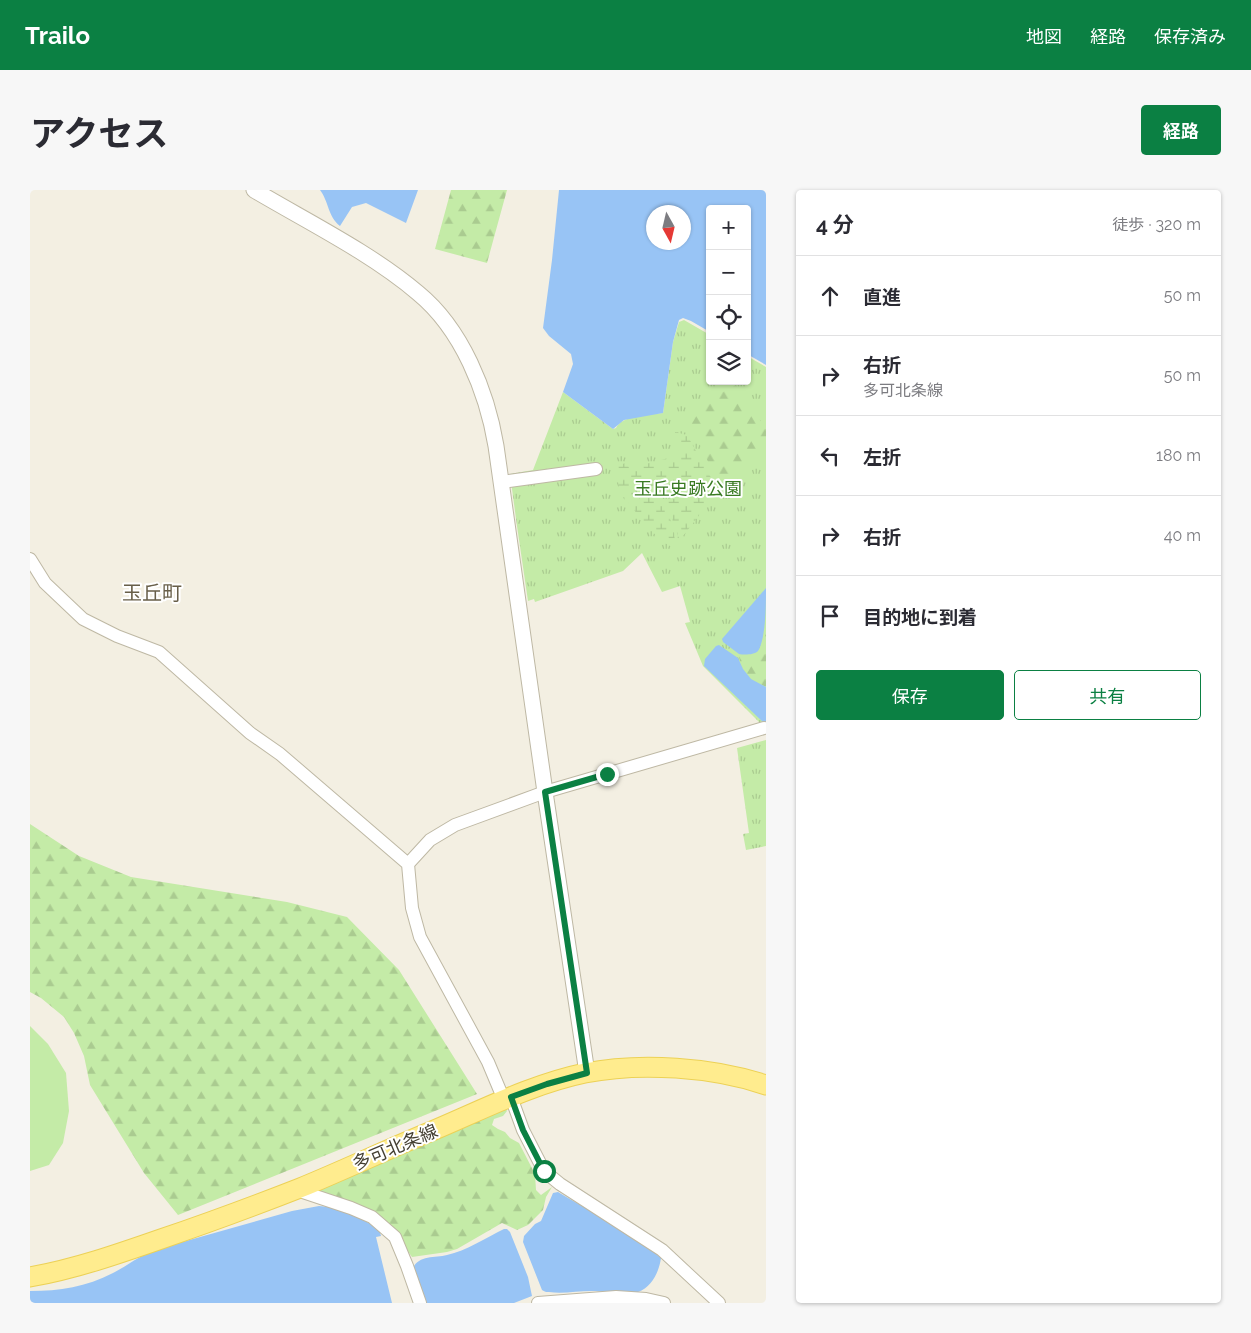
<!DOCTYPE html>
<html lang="ja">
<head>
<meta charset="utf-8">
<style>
	:root { --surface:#fff; --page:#f7f7f7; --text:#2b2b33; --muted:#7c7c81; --line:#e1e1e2; --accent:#0b8043 }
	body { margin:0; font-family:Raleway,"Noto Sans JP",sans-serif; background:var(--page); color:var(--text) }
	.controls { position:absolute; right:15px; top:15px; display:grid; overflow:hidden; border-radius:5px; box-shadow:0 1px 4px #0004 }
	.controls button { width:45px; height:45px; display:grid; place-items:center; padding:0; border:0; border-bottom:1px solid var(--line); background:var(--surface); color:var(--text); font:25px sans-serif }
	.compass { position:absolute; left:616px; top:15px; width:45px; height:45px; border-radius:50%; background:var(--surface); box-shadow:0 1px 4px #0004; rotate:172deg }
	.stop { position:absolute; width:15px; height:15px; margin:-11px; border:4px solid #0b8043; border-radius:50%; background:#fff }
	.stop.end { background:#0b8043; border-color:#fff; box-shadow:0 1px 5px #0008 }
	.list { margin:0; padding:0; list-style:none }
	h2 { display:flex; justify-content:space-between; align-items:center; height:65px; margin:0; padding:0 20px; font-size:21px }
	h2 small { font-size:16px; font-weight:400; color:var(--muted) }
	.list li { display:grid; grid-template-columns:32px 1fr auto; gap:15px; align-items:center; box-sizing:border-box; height:80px; padding:0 20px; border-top:1px solid var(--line) }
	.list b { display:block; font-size:19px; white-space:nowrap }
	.list p { margin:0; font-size:16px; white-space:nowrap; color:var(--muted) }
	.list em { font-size:16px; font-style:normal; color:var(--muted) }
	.actions { display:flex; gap:10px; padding:15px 20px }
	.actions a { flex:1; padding:11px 0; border:1px solid var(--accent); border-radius:5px; text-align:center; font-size:18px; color:var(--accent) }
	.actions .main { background:var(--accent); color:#fff }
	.icon { flex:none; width:28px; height:28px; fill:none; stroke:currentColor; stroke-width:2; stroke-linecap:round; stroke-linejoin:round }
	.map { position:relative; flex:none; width:736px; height:1113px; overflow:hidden; border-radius:5px }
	header { display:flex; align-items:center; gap:30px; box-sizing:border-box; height:70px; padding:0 25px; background:var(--accent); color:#fff }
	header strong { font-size:24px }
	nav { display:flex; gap:28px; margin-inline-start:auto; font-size:18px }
	.intro { display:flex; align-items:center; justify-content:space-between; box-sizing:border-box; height:120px; padding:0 30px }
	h1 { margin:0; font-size:35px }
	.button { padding:12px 22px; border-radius:5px; background:var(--accent); color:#fff; font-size:18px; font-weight:700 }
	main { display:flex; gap:30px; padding:0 30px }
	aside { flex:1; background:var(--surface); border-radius:5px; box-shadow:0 1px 4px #0004 }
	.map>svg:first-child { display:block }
	.grass { fill:url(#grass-tufts) }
	.forest { fill:url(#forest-firs) }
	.wetland { fill:url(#wetland-marsh) }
	.pitch { fill:#c4eba7 }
	.water { fill:#98c4f5; fill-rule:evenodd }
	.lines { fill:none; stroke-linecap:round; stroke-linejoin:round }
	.minor-casing { stroke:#beb8a4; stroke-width:14 }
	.tertiary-casing { stroke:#beb8a4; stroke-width:17 }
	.primary-casing { stroke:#ecd156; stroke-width:21 }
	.minor { stroke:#fff; stroke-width:12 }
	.tertiary { stroke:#fff; stroke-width:15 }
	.primary { stroke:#ffec8e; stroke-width:19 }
	.route { stroke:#0b8043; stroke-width:6 }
	.labels { text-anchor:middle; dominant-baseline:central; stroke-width:4; stroke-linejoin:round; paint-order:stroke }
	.park-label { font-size:18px; fill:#397a22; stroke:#fff }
	.street-label { font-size:18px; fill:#443f32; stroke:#fff }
	.quarter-label { font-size:20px; fill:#685f49; stroke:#fff }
</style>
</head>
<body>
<header>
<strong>Trailo</strong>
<nav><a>地図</a><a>経路</a><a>保存済み</a></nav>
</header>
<div class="intro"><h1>アクセス</h1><a class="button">経路</a></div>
<main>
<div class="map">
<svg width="736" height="1113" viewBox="0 0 736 1113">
	<defs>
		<pattern id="grass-tufts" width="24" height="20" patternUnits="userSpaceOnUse" patternTransform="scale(1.25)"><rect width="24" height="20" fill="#c4eba7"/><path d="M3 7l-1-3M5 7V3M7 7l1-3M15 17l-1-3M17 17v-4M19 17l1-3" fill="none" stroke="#aacb90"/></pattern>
		<pattern id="forest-firs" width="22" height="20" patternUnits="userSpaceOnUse" patternTransform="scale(1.25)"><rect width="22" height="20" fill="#c4eba7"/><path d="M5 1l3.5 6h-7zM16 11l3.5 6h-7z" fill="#aacb90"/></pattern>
		<pattern id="wetland-marsh" width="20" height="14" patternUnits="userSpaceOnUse" patternTransform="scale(1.25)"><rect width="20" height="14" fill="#c4eba7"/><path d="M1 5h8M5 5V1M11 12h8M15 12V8" fill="none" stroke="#aacb90"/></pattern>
	</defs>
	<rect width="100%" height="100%" fill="#f3efe2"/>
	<path class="grass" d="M654 130 680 145V191H717V166L736 177V539L673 476 655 433 660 432 650 396 632 402 612 363 593 381 505 412 504 409 498 411 487 336 480 284 503 280 533 202 583 239 586 238C592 225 619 225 633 223L643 152 649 132Z
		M736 550V656L716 660 713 644 719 643 707 558Z"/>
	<path class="forest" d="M421 0H477L457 73 405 59Z
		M706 195 736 239V250L708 296 697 290 688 292 657 228 664 219 677 215 685 206Z
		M736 444V497C723 491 712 482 709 467L711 465 728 461Z
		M0 634 49 666 101 687 257 712 317 727 369 780 447 904 148 1025 114 983 60 895 54 866 44 843 34 827 11 808 0 802Z
		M473 913 477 921 473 926 464 929 462 935 468 939 475 942 480 948 489 953 505 984 506 1000 511 1005 522 997 516 1007 513 1020 498 1035 487 1040 472 1033 427 1059 417 1062 382 1067 369 1049 283 998Z"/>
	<path class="wetland" d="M645 242 657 245 684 293 671 295V298L655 300V304L632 307 627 304 612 305 609 309 595 310 590 304 586 277 595 273 600 278 635 269 652 259Z
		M685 297C676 318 663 334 648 352L647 337H643L642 323 638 322 636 310 658 307V304L674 302V298Z
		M625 307 629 310H634L635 326H640L641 340H644L645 355 643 358 628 348 598 313 612 312 614 308Z"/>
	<path class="pitch" d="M0 836 18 854 36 883 39 921 33 953 19 975 0 981Z"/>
	<path class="water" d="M290 0H388L376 33 336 13 322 17 310 36C298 27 299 12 290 0Z
		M529 0H736V175L717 164V19H680V142L661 131 653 128 649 130 643 152 633 223 594 230 583 239 533 202 543 174 541 164 519 146 513 138 522 70ZM624 22H654V52H624Z
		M736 398C736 415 736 448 728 461 724 465 714 465 709 464L693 452 692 449Z
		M689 455 708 468 713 479 721 489 736 497V535L674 476 675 469 686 456Z
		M528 1002C561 1022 602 1042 631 1068 629 1082 622 1097 608 1102 597 1106 574 1101 562 1101 547 1101 533 1104 519 1102 515 1102 516 1102 512 1100L493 1052 494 1046 505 1034 511 1031 523 1003Z
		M289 1016C317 1019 325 1025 349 1039L351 1046 346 1047 362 1113H0V1101C30 1101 56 1097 83 1083 97 1076 109 1066 124 1060L262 1021Z
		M474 1039H477L480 1042 498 1087 502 1106 484 1113H393L383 1078C389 1065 405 1068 417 1065 436 1061 457 1047 474 1039Z"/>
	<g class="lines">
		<defs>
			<path id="minor" d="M472 292 566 279
				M0 369 15 393 53 429 87 446 129 462 220 543 250 564 378 674 382 718 390 747 458 872 474 910
				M378 674 400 650 425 635 515 602 734 538
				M481 907 493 940 514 981 530 994 632 1060 689 1113
				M271 997 273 1002 321 1018 342 1027 365 1047 377 1076 390 1113
				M508 1113 586 1107 616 1109 634 1113"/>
			<path id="tertiary" d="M224 0C278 32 341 63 388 103 432 139 457 202 466 256L515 602 557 883"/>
			<path id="primary" d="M0 1087C45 1079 88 1064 131 1049 178 1033 224 1016 270 998 314 980 358 959 402 941 452 920 502 894 555 883 610 872 683 877 736 895"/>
		</defs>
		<use href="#minor" class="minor-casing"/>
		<use href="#tertiary" class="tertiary-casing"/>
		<use href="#primary" class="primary-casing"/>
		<use href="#minor" class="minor"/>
		<use href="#tertiary" class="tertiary"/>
		<use href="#primary" class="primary"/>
	</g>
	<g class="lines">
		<path class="route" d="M514 981 493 940 481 907 517 894 557 883 515 602 577 584"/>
	</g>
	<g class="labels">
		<g class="park-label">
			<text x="658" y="298">玉丘史跡公園</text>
		</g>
		<g class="street-label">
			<text transform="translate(365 957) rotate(-23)">多可北条線</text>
		</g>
		<g class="quarter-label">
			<text x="122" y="403">玉丘町</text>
		</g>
	</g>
</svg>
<div class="controls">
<button>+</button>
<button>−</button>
<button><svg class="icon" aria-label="locate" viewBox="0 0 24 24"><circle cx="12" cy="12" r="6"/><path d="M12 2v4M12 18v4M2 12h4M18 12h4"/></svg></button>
<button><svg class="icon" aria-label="layers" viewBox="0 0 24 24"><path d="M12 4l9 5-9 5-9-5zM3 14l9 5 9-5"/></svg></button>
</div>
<svg class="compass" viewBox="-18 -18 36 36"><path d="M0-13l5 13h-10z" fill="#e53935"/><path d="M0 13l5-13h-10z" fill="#7c7c81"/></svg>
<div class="stop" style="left:514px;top:981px"></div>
<div class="stop end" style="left:577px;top:584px"></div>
</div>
<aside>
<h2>4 分<small>徒歩 · 320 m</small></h2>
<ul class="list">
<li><svg class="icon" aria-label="ahead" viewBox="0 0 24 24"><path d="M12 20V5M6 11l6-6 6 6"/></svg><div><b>直進</b></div><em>50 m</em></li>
<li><svg class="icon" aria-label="right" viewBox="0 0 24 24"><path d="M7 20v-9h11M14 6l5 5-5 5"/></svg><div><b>右折</b><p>多可北条線</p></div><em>50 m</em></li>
<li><svg class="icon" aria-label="left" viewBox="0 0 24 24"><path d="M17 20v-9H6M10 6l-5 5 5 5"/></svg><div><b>左折</b></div><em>180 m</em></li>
<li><svg class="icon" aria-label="right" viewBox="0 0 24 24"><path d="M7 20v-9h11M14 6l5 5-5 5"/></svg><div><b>右折</b></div><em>40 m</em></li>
<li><svg class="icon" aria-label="arrive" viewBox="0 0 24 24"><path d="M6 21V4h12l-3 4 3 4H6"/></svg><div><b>目的地に到着</b></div></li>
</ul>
<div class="actions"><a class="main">保存</a><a>共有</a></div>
</aside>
</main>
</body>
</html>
